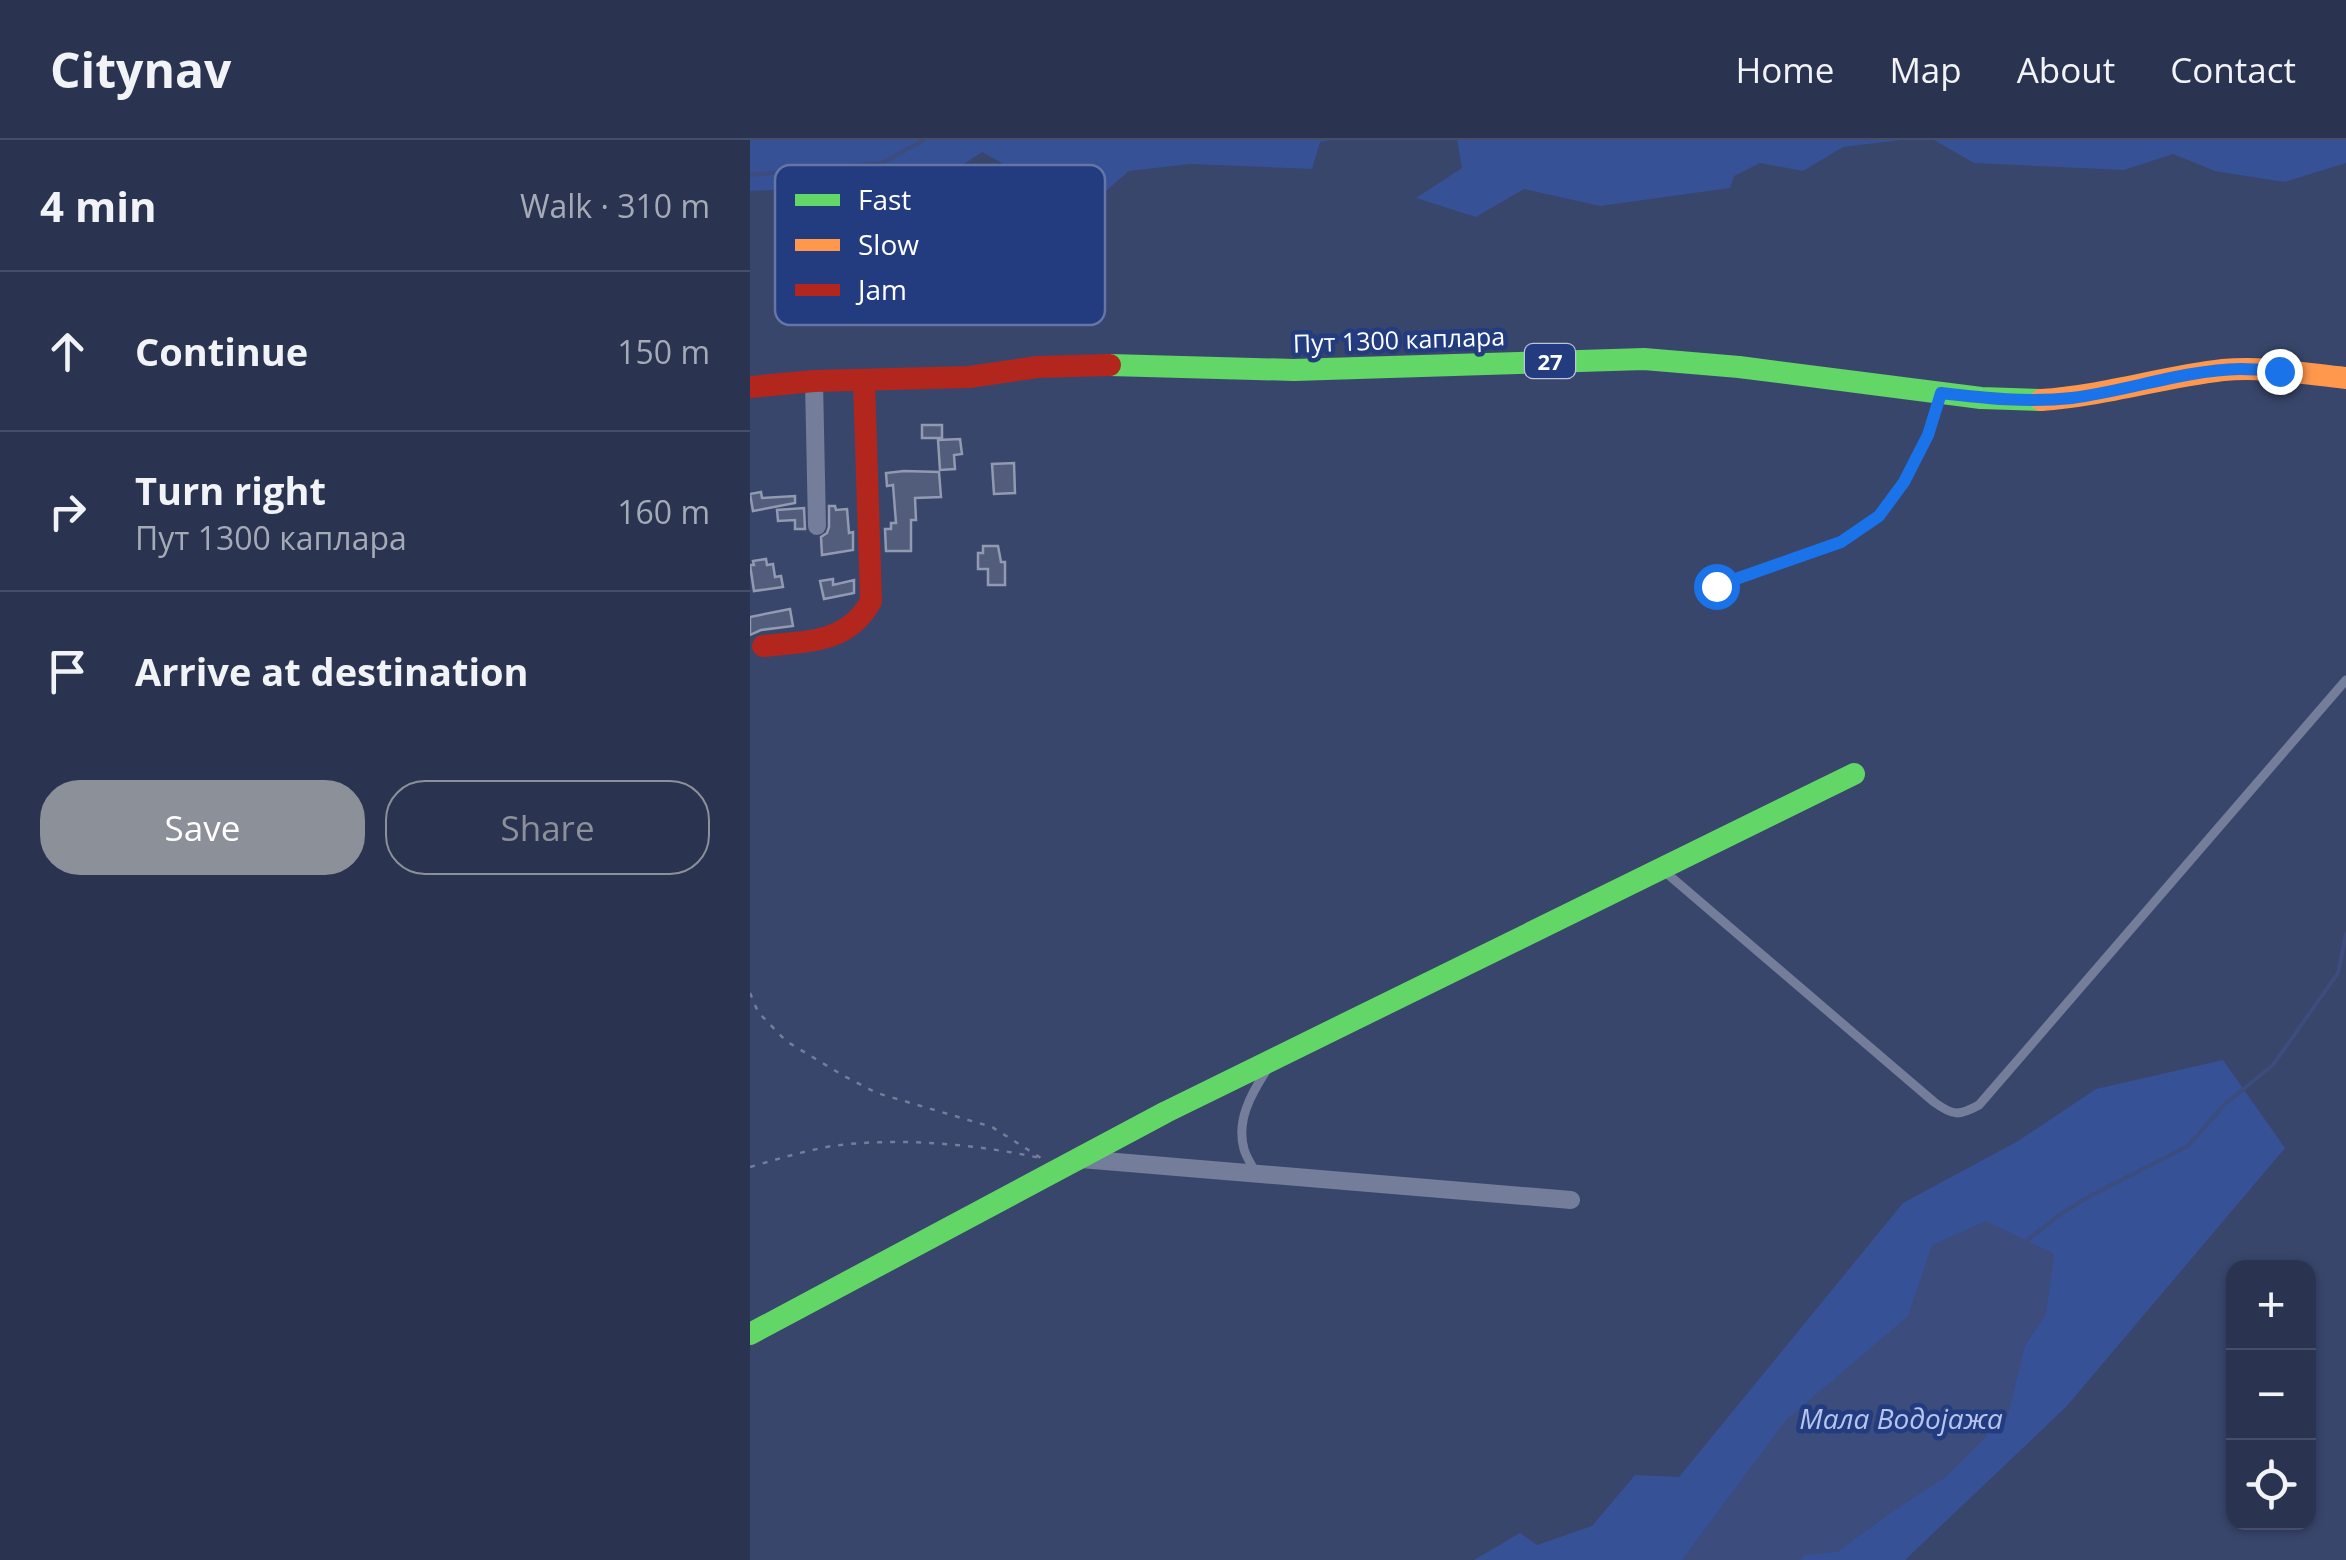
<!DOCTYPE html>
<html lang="en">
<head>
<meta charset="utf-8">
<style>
	:root { --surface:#2a3450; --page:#323c57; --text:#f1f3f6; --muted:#a5aab7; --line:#464f67; --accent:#8c9099 }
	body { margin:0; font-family:"Open Sans",sans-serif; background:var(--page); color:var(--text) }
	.controls { position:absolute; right:30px; bottom:30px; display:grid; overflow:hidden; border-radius:20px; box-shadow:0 2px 8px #0004 }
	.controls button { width:90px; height:90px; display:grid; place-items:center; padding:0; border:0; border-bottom:2px solid var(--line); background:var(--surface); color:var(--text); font:50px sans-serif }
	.stop { position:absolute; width:30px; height:30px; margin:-22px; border:8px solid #1a73e8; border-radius:50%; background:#fff }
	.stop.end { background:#1a73e8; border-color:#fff; box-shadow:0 2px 10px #0008 }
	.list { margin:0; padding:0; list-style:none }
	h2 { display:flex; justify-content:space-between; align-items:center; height:130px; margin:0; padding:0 40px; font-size:42px }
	h2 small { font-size:32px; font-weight:400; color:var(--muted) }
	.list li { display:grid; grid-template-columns:65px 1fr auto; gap:30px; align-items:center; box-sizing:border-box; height:160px; padding:0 40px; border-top:2px solid var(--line) }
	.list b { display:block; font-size:38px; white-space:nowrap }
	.list p { margin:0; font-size:32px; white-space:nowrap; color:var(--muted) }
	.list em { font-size:32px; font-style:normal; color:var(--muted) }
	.actions { display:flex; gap:20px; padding:30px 40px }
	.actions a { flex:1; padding:22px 0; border:2px solid var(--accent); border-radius:40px; text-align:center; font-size:35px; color:var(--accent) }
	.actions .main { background:var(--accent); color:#fff }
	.icon { flex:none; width:55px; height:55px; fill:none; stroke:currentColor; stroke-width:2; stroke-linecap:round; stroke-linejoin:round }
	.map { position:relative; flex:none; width:1596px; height:1420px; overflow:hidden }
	header { display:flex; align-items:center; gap:60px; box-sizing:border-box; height:140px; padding:0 50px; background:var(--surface); border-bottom:2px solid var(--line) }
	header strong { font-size:48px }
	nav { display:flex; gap:55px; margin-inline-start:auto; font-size:35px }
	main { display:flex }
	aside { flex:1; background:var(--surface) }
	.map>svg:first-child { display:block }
	.green { fill:#375197 }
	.water { fill:#3b4c7d }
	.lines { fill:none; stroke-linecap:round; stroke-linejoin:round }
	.stream { stroke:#3b4c7d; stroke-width:4 }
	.building { fill:#515d7b; stroke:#919ab0; stroke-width:2.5 }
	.path { stroke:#747d99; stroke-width:2.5; stroke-dasharray:5 8; stroke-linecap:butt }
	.lane { stroke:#747d99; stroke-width:9 }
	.street { stroke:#747d99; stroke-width:18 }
	.fast { stroke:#63d668; stroke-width:22 }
	.slow { stroke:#ff974d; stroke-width:22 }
	.jam { stroke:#b3261e; stroke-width:22 }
	.route { stroke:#1a73e8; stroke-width:12 }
	.labels { text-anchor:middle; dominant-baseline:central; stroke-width:9; stroke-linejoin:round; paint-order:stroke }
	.shield { fill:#233c80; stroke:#bdc4d9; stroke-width:2.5 }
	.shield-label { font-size:22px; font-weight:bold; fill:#fff }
	.street-label { font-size:25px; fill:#fff; stroke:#233c80 }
	.water-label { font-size:28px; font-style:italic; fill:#b5c5ee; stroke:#233c80 }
	.key { fill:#233c80; stroke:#6576a6; stroke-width:2.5 }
	.key-label { font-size:28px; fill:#fff }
</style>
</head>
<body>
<header>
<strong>Citynav</strong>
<nav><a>Home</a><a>Map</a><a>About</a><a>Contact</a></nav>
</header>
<main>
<aside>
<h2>4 min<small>Walk · 310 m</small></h2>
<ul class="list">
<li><svg class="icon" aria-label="ahead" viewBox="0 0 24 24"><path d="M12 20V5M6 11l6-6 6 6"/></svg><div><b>Continue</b></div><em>150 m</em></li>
<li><svg class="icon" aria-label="right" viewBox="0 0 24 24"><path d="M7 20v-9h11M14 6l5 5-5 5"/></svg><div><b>Turn right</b><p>Пут 1300 каплара</p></div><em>160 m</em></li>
<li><svg class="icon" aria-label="arrive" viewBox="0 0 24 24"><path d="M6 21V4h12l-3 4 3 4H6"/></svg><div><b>Arrive at destination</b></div></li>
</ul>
<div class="actions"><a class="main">Save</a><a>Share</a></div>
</aside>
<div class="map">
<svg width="1596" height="1420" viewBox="0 0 1596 1420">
	<rect width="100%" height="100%" fill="#38466b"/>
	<path class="green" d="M0 0H579L570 2 562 29 440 24 379 31 335 69 232 12 164 57 44 49 0 51Z
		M707 0H1151L1093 7 1053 31 1010 23 984 36 980 48 850 66 774 49 726 77 666 58 712 28Z
		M1184 0H1596V23L1534 42 1465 31 1423 14 1374 30 1224 23Z
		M1473 920 1535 1008 1316 1267 1155 1420H724L770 1393 787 1405 842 1386 885 1335 929 1337 1153 1063 1268 1001 1346 949Z"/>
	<path class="water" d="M1236 1081 1304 1114 1296 1174 1275 1206 1258 1275 1197 1336 1145 1370 1087 1412 1055 1415 1050 1420H932L1036 1280 1158 1176 1182 1105Z"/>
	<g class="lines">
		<path class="stream" d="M0 35 132 23 174 0
			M1275 1102 1312 1073 1340 1056 1438 1006 1475 964 1523 925 1588 833 1596 794"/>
	</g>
	<path class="building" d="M172 285H192V298H172Z
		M210 299 212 314 204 315 205 329 190 330 188 300Z
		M264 323 265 353 244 354 242 324Z
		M154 331 189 332 191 357 165 358 166 380H161V411H136L135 389H141V383H146L143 345 137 346 136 333Z
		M11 352 12 358 45 356V363L3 371 0 354Z
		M79 366H85L86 370 97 369 99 393 103 392V410L72 415 71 397 77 393 79 387Z
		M54 368 55 389H45V380L28 381 27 370Z
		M233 406H248L251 422H255V445H238V429H228V413H233Z
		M16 419 17 425 23 424 25 437 31 436 33 447 4 451 0 425H4L3 421Z
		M83 439V445L104 440V453L74 459 70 441Z
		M40 469 43 486 11 490 0 495V477Z"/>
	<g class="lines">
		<path class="path" d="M0 853 8 872 36 901 94 936 127 953 242 987 291 1018
			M0 1027C28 1019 54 1011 82 1006 148 997 225 1004 290 1018"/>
		<path class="lane" d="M967 447 1091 402 1129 375 1154 343 1178 295 1190 256
			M914 731 1184 962C1203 976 1209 976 1229 965L1596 540
			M505 1032C502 1025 496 1017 494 1009 486 981 501 954 516 931"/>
		<path class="street" d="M64 241 67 386
			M331 1019 821 1060"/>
		<path class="fast" d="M360 225 544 230 894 219 989 227 1231 258 1291 260
			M0 1194 416 972 1104 634"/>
		<path class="slow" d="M1291 260C1353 256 1412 237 1473 230 1513 226 1556 234 1596 238"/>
		<path class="jam" d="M0 247 64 241 219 237 287 227 360 225
			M13 506C56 501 98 504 121 461L114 241"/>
	</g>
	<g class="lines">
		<path class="route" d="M966 446 1091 402 1129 376 1154 342 1178 295 1191 253C1234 258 1278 263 1322 258 1377 251 1435 230 1490 229 1503 229 1516 230 1529 231"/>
	</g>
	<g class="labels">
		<rect class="shield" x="775" y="204" width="50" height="34" rx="8"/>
		<g class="shield-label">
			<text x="800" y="221">27</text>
		</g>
		<g class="street-label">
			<text transform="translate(649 199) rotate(-2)">Пут 1300 каплара</text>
		</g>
		<g class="water-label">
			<text x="1151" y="1278">Мала Водојажа</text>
		</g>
	</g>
	<rect x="25" y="25" width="330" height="160" rx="15" class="key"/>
	<rect x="45" y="54" width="45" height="12" fill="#63d668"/>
	<rect x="45" y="99" width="45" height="12" fill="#ff974d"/>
	<rect x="45" y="144" width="45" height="12" fill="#b3261e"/>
	<g class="key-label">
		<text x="108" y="70">Fast</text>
		<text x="108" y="115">Slow</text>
		<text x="108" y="160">Jam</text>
	</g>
</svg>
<div class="controls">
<button>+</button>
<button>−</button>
<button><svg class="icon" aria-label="locate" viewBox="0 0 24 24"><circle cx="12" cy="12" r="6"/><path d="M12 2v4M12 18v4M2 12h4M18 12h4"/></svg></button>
</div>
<div class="stop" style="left:966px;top:446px"></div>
<div class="stop end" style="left:1529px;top:231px"></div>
</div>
</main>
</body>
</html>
